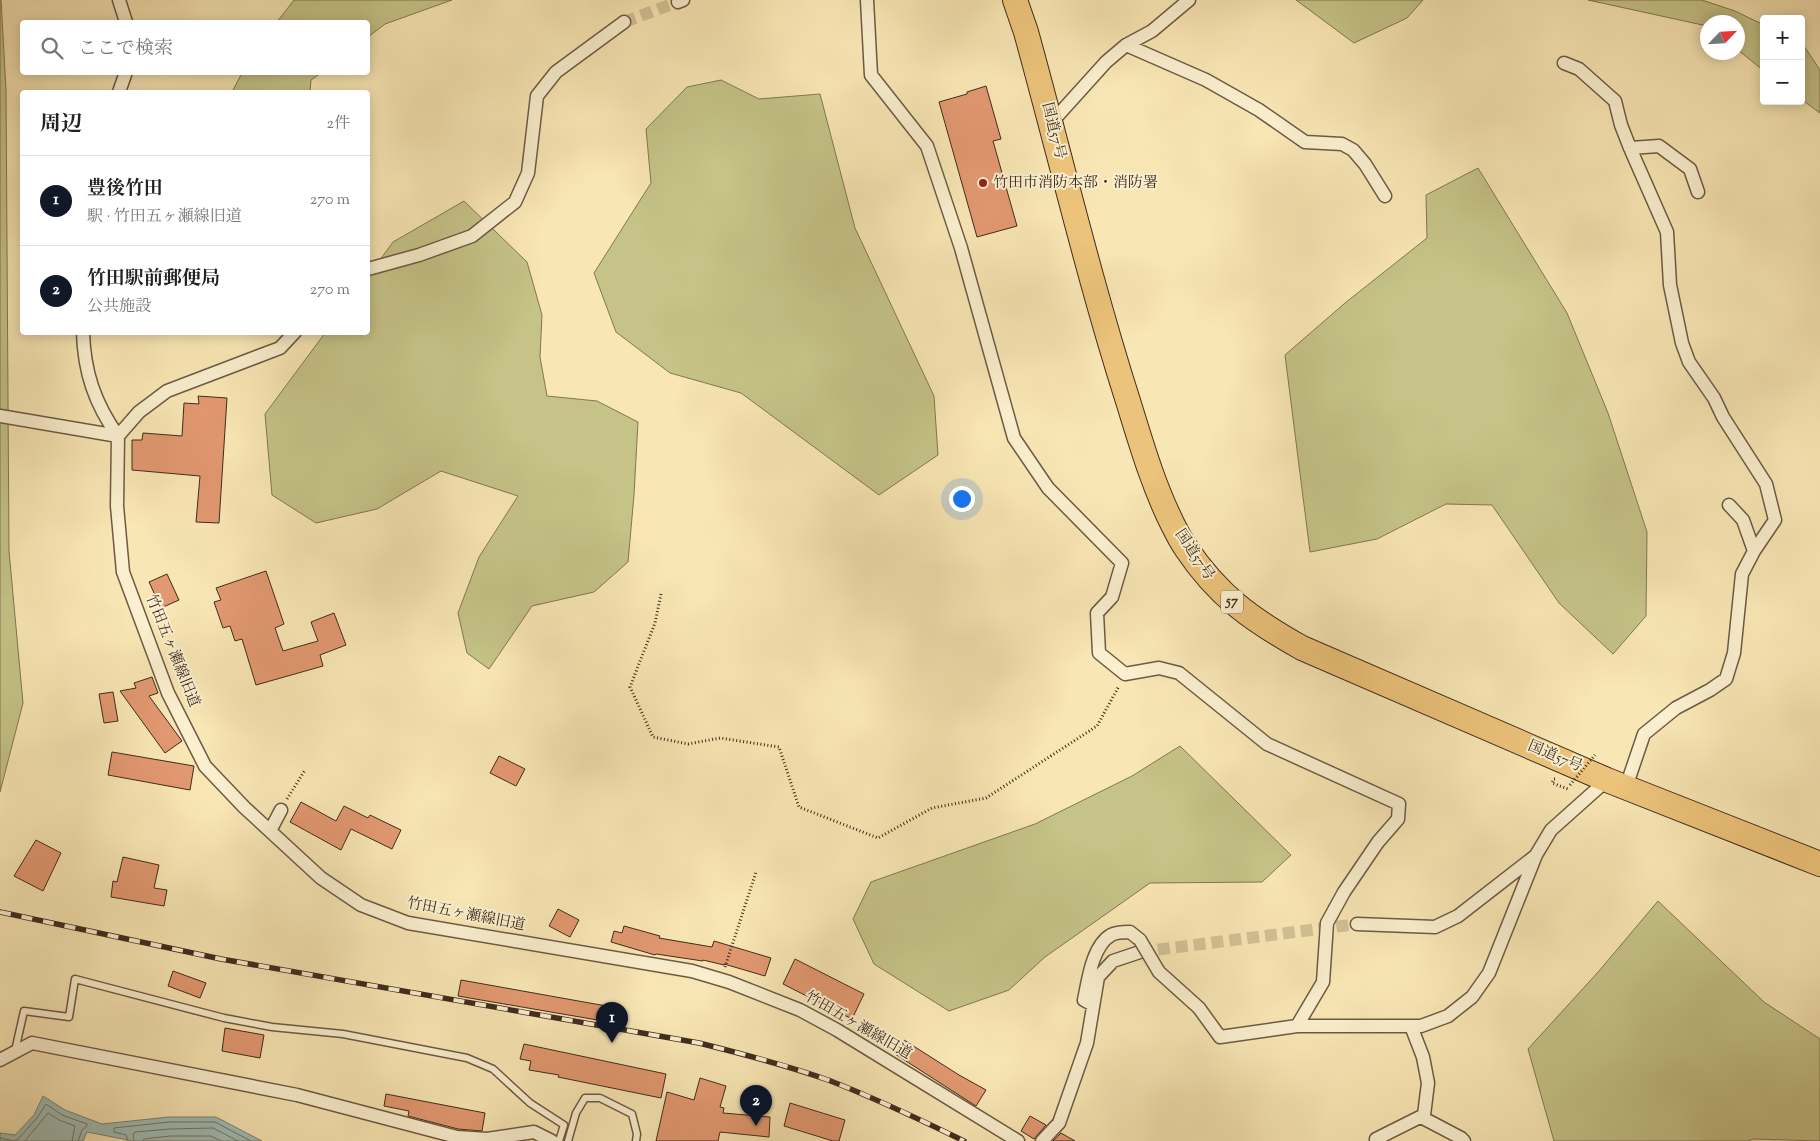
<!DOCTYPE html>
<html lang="ja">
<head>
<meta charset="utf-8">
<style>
	:root { --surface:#fff; --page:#f2f2f2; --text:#222; --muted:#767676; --line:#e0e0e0; --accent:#111827 }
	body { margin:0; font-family:"Sorts Mill Goudy","Noto Serif JP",serif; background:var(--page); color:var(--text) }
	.controls { position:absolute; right:15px; top:15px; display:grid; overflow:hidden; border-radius:5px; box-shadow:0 2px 12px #0003 }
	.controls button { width:45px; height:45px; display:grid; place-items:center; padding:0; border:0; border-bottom:1px solid var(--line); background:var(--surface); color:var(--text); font:25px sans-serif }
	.compass { position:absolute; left:1700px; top:15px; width:45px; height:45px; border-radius:50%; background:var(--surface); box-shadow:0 2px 12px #0003; rotate:65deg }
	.you { position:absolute; left:961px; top:498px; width:18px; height:18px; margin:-12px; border:4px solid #fff; border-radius:50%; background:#1a73e8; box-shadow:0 0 0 8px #1a73e833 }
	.badge { display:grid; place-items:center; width:32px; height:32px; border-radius:50%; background:var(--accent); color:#fff; font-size:16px; font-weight:700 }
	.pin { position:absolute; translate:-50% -41px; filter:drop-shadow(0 1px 2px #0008) }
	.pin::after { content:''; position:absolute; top:26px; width:18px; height:15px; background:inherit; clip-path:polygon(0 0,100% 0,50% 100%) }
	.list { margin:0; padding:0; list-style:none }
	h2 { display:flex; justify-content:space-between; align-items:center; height:65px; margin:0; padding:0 20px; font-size:21px }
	h2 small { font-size:16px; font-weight:400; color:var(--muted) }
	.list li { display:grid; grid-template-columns:32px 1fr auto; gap:15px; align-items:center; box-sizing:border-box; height:90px; padding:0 20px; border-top:1px solid var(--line) }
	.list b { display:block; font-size:19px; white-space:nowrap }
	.list p { margin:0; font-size:16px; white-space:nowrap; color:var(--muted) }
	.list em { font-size:16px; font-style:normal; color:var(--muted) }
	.icon { flex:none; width:28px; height:28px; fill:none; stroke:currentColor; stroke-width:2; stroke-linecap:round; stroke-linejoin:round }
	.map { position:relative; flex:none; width:1820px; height:1141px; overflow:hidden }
	.search { position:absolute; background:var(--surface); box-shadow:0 2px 12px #0003; left:20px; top:20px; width:350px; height:55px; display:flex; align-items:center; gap:12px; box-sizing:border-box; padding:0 18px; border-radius:5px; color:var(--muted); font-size:19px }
	.panel { position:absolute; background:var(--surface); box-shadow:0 2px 12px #0003; left:20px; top:90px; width:350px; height:245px; border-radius:5px }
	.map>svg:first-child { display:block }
	.green { fill:#c5c387; stroke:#827752 }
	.water { fill:#a0beb6; stroke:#798379 }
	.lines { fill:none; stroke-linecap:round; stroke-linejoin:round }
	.shore { stroke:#70746a; stroke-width:1 }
	.building { fill:#e29870; stroke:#3f2b1e }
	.street-tunnel { stroke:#d3c196; stroke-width:12; stroke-dasharray:12 6; stroke-linecap:butt }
	.lane-casing { stroke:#6d5a44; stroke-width:9 }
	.street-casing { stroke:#6d5a44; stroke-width:15 }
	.highway-casing { stroke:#3f2b1e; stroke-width:26 }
	.path { stroke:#3f2b1e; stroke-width:3; stroke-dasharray:1 2.5; stroke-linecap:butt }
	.lane { stroke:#faefce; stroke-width:6 }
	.street { stroke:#faefce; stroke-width:12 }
	.highway { stroke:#ecc37a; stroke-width:24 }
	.rail-casing { stroke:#3f2b1e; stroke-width:5.5 }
	.rail { stroke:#faefce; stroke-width:4; stroke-dasharray:11; stroke-linecap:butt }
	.street-bridge-casing { stroke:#6d5a44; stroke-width:15; stroke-linecap:butt }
	.path-bridge { stroke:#3f2b1e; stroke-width:3; stroke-dasharray:1 2.5; stroke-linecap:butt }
	.street-bridge { stroke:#faefce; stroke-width:12 }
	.poi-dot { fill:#8f2418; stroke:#faefce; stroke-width:2 }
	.labels { text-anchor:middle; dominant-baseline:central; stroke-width:4; stroke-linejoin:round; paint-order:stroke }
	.shield { fill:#faefce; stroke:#776653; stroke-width:1 }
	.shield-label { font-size:14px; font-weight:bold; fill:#3f2b1e }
	.street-label { font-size:15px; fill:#3f2b1e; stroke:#faefce }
	.poi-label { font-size:15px; fill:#3f2b1e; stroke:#faefce; text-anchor:start }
</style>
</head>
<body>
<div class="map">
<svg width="1820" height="1141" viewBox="0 0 1820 1141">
	<rect width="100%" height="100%" fill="#f8e6b4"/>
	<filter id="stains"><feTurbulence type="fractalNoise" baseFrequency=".004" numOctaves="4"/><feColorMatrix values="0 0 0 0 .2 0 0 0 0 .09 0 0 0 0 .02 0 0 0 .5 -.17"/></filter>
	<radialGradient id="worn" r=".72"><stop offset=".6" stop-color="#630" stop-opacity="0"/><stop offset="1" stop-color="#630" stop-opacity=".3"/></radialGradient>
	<path class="green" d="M0 0H1L6 90 9 551 23 703 0 792Z
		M294 0H452L385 24 368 37V22H277Z
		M1296 0H1423L1407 18 1354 43Z
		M1588 0H1702L1735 11 1764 25V71L1738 50V22H1708L1707 26Z
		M1801 45 1804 46 1820 70V113L1801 99Z
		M242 73V72L321 73 311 80 310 92H232Z
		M721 80 759 99 820 94 855 228 934 396 938 455 879 495 741 393 670 373 616 332 594 273 651 183 646 129 687 87Z
		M1478 168 1567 313 1608 413 1647 532 1646 616 1613 654 1559 603 1492 505 1446 504 1377 539 1310 552 1285 355 1345 303 1427 238 1426 195Z
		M464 201 527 262 542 315 540 357 547 396 597 401 638 422 634 495 628 562 594 592 532 606 489 669 467 653 458 613 479 557 518 496 441 471 377 509 316 523 272 495 265 414 325 333 368 332V276L393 242Z
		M1180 746 1291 855 1262 882 1150 883 1045 957 1009 990 949 1011 874 964 853 919 871 882 1035 824 1132 776Z
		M1658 901 1764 1002 1820 1039V1141L1753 1139 1748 1141H1554L1528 1049 1599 971Z"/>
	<path class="water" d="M43 1096 65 1110 102 1124 169 1117H216L262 1141H133L87 1132 83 1141H0V1133L15 1135 34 1115Z"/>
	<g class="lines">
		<path class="shore" d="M0 1138 14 1141 18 1139 37 1118 46 1104 62 1115 87 1124V1126L82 1130 78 1141
			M25 1141 48 1113 59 1120 75 1126 72 1141
			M128 1141 126 1135 114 1132V1128L169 1122H215L251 1141
			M134 1141 133 1134 135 1132 170 1129 213 1128 238 1141
			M142 1141 144 1139 170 1136H211L221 1141"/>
	</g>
	<path class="building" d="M986 86 1001 139 993 141 1017 226 977 237 939 102 967 94V92Z
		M198 396 227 398 219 523 196 522 200 476 132 470V440H142L143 433 182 436 184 403 199 404Z
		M266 571 284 624 275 628 283 651 318 641 311 622 334 613 346 645 320 655 323 666 256 685 242 639 235 641 230 626 223 628 214 602 221 600 216 588Z
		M167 574 179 600 161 608 149 582Z
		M152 677 158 693 149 696 182 741 165 753 120 691 136 688 134 683Z
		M113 692 118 721 104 723 99 694Z
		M112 752 194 766 190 790 108 775Z
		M499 756 525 769 516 786 490 773Z
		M301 802 336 821 344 806 368 818 370 815 401 830 392 849 351 829 341 850 290 822Z
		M36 840 61 853 43 891 14 876Z
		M123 857 159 865 154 888 167 890 164 906 111 897 113 881 117 882Z
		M558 909 579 920 570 937 549 926Z
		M624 926 660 936 659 938 712 947 714 941 771 958 765 976 724 964V965L703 960V961L656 954 655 955 611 942 614 931 622 933Z
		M795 959 864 994 852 1019 783 984Z
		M173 971 206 983 200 998 168 986Z
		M461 980 612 1007 609 1022 458 996Z
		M225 1028 264 1035 260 1058 222 1051Z
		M904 1040 959 1075 986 1090 976 1106 895 1054Z
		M524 1044 666 1074 661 1098 558 1077 559 1075 529 1070 531 1061 520 1059Z
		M700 1078 726 1086 720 1107 724 1108 723 1113 770 1117 769 1137 720 1132 718 1141H656L667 1092 694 1100Z
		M386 1094 485 1113 482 1131 458 1129 408 1116 409 1111 384 1106Z
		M790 1103 845 1120 839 1141H833L784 1126Z
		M1030 1116 1046 1125 1034 1139 1021 1131Z
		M1061 1133 1075 1141H1053Z"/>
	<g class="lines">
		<path class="street-tunnel" d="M624 22 678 2
			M1140 952 1357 924"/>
		<defs>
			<path id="lane" d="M15 1051 24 1011 69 1017 75 979 224 1018 272 1027 343 1034 467 1058 493 1069 530 1103 564 1125 559 1141
				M568 1141 576 1113 585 1098H600L632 1114 637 1134 636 1141"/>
			<path id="street" d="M119 0 126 22
				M867 0 871 75 927 146 961 248 1014 438 1048 488 1122 563 1112 597 1097 613 1099 653 1125 674 1159 668 1179 673 1267 744 1399 804 1398 819 1378 842 1344 892 1327 923 1323 982 1297 1026
				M678 2 683 0
				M1126 45 1206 80 1259 110 1305 142 1342 144 1353 150 1365 164 1385 196
				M1564 63 1579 69 1615 101 1621 125 1630 148 1667 232 1670 285 1682 343 1689 362 1714 398 1723 417 1766 484 1775 520 1754 551
				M119 92 126 72
				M1051 123 1106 62 1126 45 1152 31 1189 0
				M1630 148 1659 146 1690 169 1698 192
				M368 269 419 255 472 236 515 202 528 173 537 96 556 72 624 22
				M83 332C84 372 95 404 118 436
				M0 416 118 436
				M118 436 117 506 123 572 168 693 205 766 244 807 321 878 361 905 408 923 692 971 729 982 800 1010 837 1030 1018 1141
				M118 436 139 412 167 391 280 348 295 332
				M1626 787 1644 734 1676 708 1710 690 1726 679 1734 653 1742 574 1754 551 1743 520 1729 505
				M270 831 281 810
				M1357 924 1435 927 1458 916 1534 857
				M1093 1005 1084 1000C1088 981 1092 946 1111 935 1116 932 1124 932 1130 932L1140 940
				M1199 1008 1220 1037 1297 1026H1421L1448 1016 1472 997 1489 973 1536 855 1551 830 1607 780
				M0 1060 32 1043 297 1095 457 1137 487 1139 534 1132 552 1141
				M1421 1117 1461 1138 1464 1141
				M1376 1139 1424 1115 1428 1083 1423 1057 1411 1026
				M1042 1141 1059 1123 1087 1043 1098 977 1113 961 1140 952"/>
			<path id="highway" d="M1015 0 1026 32C1060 155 1089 279 1128 401 1141 443 1153 485 1173 525 1177 533 1181 541 1186 548 1218 596 1252 620 1302 648L1607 780 1820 864"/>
		</defs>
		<use href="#lane" class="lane-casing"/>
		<use href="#street" class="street-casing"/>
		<use href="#highway" class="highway-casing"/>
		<path class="path" d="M661 594 655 623 630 687 653 737 688 744 720 738 779 747 799 807 878 838 932 808 986 798 1097 726 1119 686
			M1555 779H1554L1552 783 1568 789
			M287 799 305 770
			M725 967 756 872"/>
		<use href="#lane" class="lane"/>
		<use href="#street" class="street"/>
		<use href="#highway" class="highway"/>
		<defs>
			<path id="rail" d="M0 912 221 959 699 1043C743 1054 786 1065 828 1080 875 1098 919 1119 964 1141"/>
		</defs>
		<use href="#rail" class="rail-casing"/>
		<use href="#rail" class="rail"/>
		<defs>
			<path id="street-bridge" d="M1140 940 1159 972 1199 1008"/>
		</defs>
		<use href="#street-bridge" class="street-bridge-casing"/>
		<path class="path-bridge" d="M1570 785 1595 755"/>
		<use href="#street-bridge" class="street-bridge"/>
	</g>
	<circle class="poi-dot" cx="983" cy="183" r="5"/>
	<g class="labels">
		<rect class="shield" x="1221" y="590.5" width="22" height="23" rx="4"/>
		<g class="shield-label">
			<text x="1232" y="602">57</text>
		</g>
		<g class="street-label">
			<text transform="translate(1053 131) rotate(76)">国道57号</text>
			<text transform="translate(1194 555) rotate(56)">国道57号</text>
			<text transform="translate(172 651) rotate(68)">竹田五ヶ瀬線旧道</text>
			<text transform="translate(1555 757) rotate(23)">国道57号</text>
			<text transform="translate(466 915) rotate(11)">竹田五ヶ瀬線旧道</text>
			<text transform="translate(858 1026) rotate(30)">竹田五ヶ瀬線旧道</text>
		</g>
		<g class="poi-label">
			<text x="993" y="183">竹田市消防本部・消防署</text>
		</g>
	</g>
	<rect width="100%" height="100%" filter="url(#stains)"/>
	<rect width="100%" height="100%" fill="url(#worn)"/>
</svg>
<div class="controls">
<button>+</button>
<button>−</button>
</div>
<svg class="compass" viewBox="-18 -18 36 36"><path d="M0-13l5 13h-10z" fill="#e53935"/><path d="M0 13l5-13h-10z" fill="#767676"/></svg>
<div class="you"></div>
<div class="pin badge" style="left:612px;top:1043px">1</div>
<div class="pin badge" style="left:756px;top:1126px">2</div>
<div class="search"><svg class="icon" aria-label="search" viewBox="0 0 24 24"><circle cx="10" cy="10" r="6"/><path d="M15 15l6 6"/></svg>ここで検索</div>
<section class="panel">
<h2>周辺<small>2件</small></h2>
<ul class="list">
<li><span class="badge">1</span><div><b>豊後竹田</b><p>駅 · 竹田五ヶ瀬線旧道</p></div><em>270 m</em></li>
<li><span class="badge">2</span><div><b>竹田駅前郵便局</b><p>公共施設</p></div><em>270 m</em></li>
</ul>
</section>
</div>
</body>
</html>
